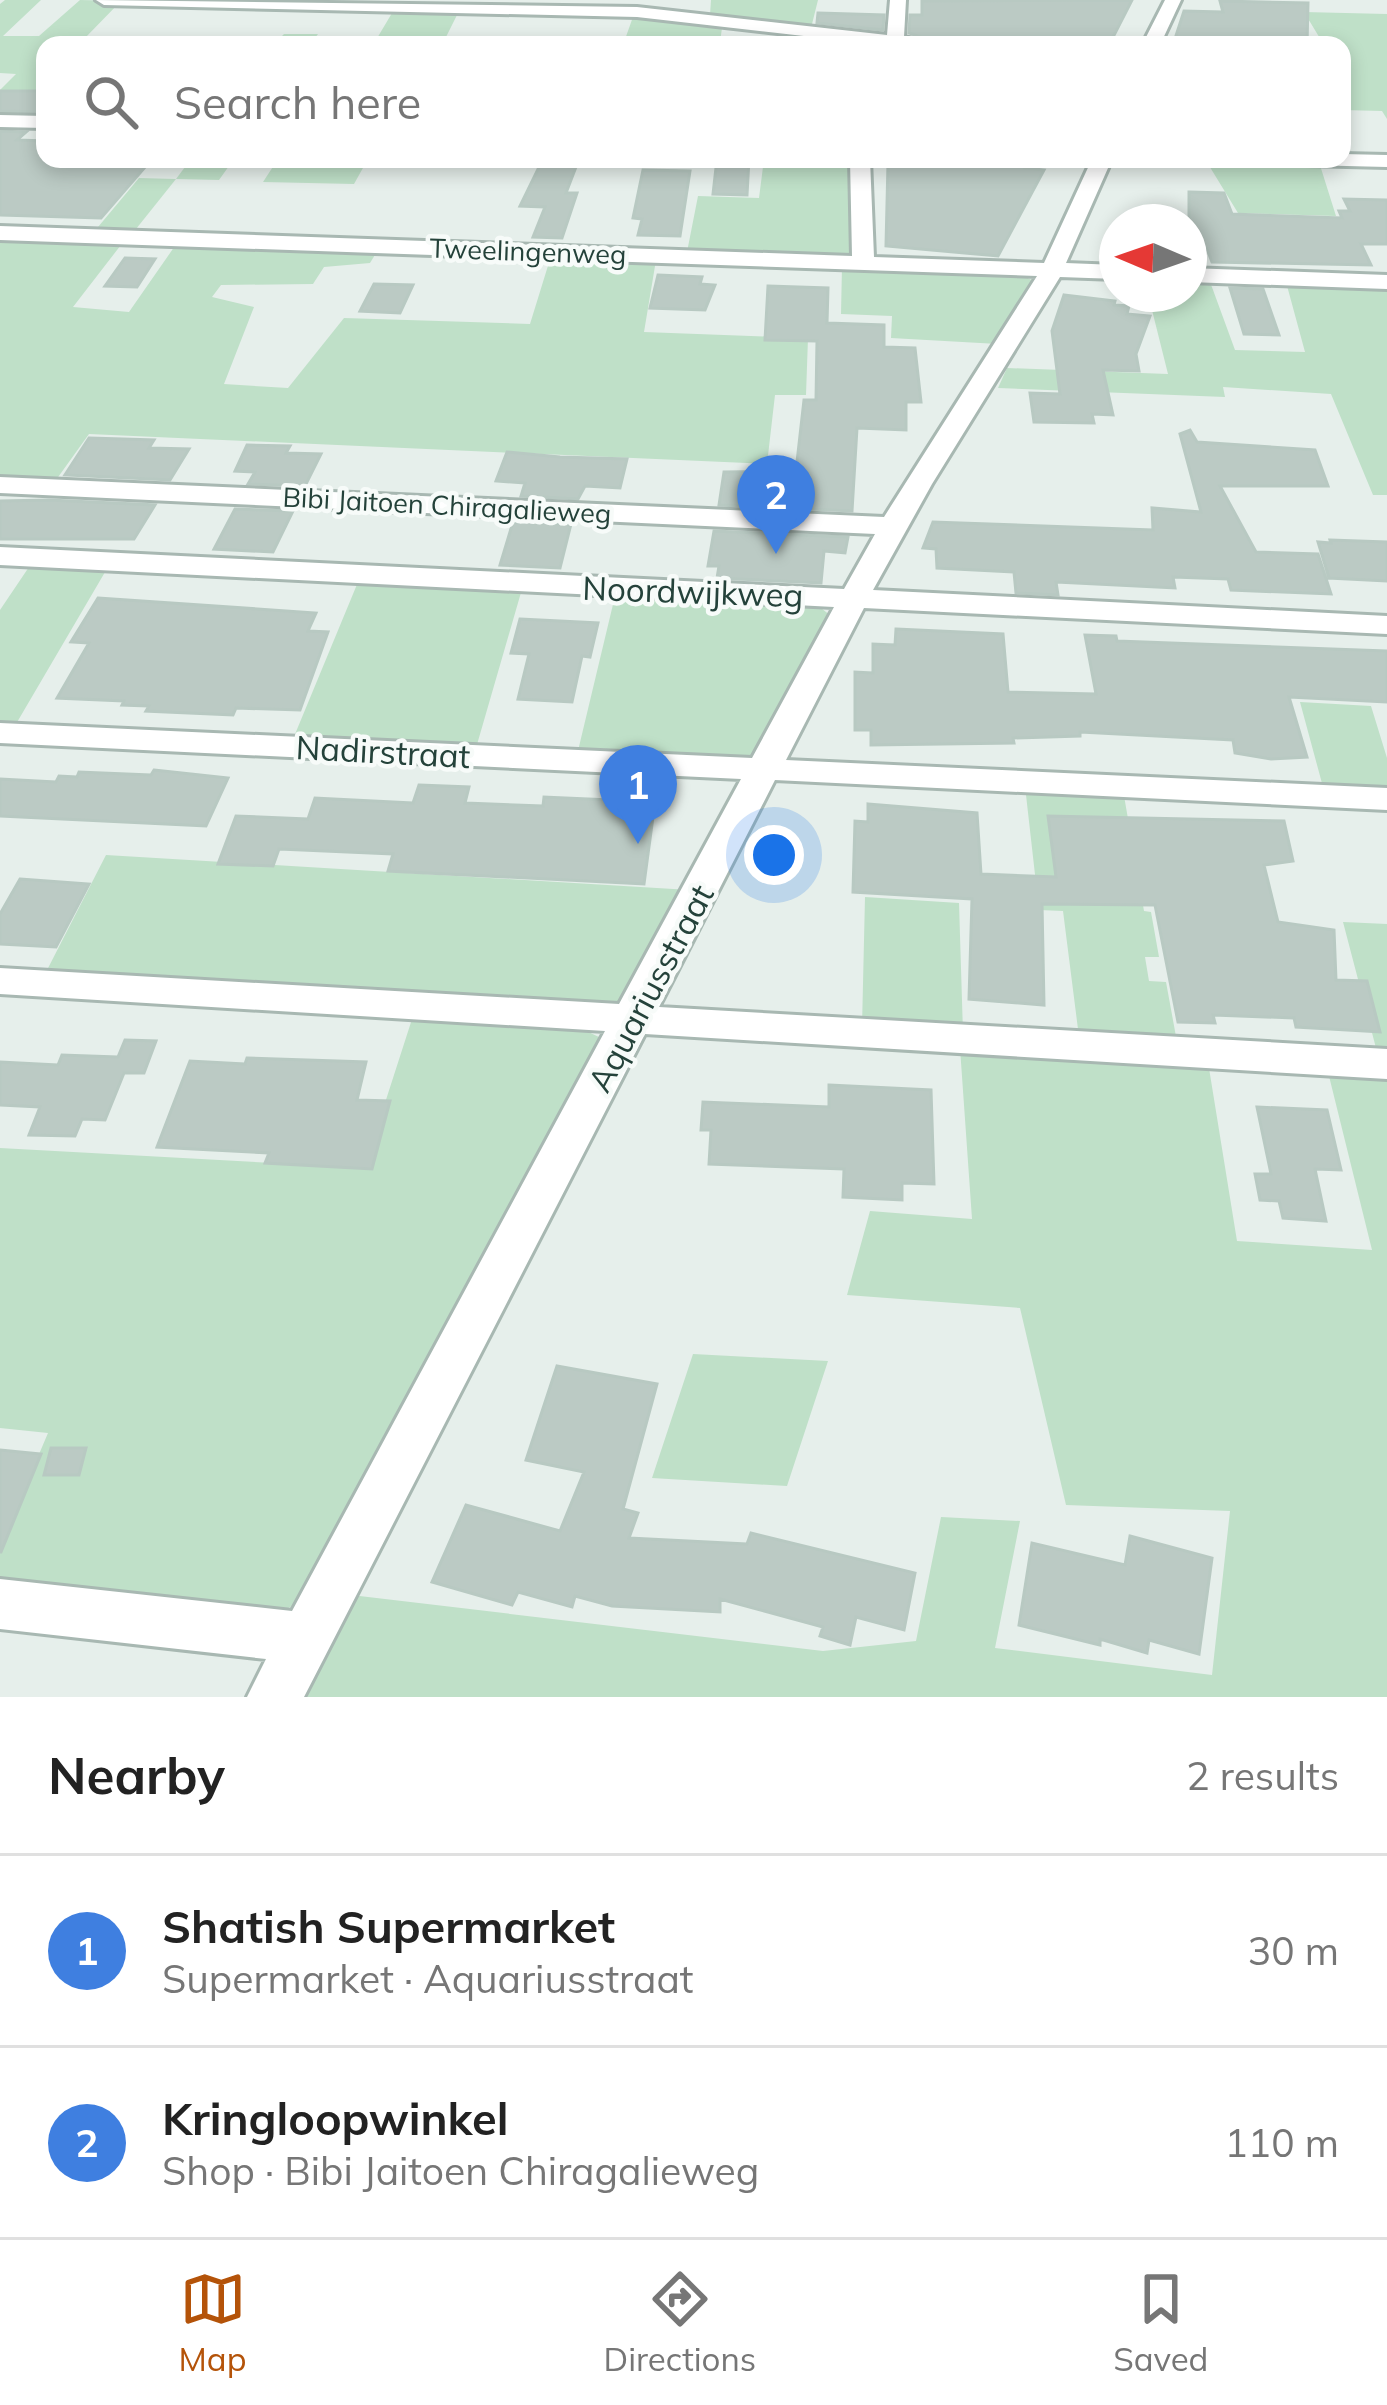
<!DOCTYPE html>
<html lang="en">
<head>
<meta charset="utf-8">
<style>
	:root { --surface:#fff; --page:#f2f2f2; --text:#222; --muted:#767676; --line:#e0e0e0; --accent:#b45309 }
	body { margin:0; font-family:Mulish,sans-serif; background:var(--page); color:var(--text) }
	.compass { position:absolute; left:1099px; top:204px; width:108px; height:108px; border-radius:50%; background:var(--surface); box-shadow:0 6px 18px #0003; rotate:272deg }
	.you { position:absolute; left:774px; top:855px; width:42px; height:42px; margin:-30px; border:9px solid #fff; border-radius:50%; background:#1a73e8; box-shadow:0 0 0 18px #1a73e833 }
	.badge { display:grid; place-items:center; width:78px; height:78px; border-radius:50%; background:var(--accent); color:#fff; font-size:39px; font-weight:700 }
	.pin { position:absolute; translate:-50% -99px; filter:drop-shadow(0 3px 6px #0008) }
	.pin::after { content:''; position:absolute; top:63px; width:42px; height:36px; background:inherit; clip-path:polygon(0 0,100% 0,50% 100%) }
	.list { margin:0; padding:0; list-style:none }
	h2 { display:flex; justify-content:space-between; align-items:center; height:156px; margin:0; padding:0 48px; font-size:51px }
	h2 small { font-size:39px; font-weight:400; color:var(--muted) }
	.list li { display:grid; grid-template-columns:78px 1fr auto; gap:36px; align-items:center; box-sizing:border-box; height:192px; padding:0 48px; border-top:3px solid var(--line) }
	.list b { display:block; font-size:45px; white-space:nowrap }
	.list p { margin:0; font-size:39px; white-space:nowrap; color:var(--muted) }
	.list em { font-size:39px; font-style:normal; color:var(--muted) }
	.icon { flex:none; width:66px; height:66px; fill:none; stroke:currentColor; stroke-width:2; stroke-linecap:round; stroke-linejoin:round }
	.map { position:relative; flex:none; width:1387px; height:1697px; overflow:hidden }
	.search { position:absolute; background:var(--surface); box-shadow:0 6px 18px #0003; left:36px; right:36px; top:36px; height:132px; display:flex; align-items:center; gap:30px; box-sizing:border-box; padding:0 42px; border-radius:24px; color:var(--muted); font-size:45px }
	.sheet { height:540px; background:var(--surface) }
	nav { display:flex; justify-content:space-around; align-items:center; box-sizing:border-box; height:168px; border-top:3px solid var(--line); background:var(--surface); font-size:33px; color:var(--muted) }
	nav a { display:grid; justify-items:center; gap:6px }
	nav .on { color:var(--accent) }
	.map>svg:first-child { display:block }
	.green { fill:#bfe0c8 }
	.building { fill:#bbcac4; stroke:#b8c9c2; stroke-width:3 }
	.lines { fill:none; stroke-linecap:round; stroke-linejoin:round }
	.minor-casing { stroke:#a8b8b2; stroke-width:6 }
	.minor { fill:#fff; fill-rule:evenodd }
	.labels { text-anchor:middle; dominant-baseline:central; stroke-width:9; stroke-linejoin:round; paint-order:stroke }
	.far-street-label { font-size:27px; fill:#24423a; stroke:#f7fbf9 }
	.street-label { font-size:33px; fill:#24423a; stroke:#f7fbf9 }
</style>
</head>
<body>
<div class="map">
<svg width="1387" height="1697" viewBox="0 0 1387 1697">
	<rect width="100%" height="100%" fill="#e6efeb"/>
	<path class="green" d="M5 0H41L3 36H39L80 0 121 1 85 38 277 41 284 34H318L310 45H45V97L25 118 0 117V90L16 74 0 73V4Z
		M711 0H818L811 28 710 15Z
		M395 8 460 9 442 45H373Z
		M1304 12 1387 14V119L1382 111 1342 110V45H1324Z
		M634 14 723 21 720 42 736 45H623Z
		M191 159H234L219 180 176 179 132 234 93 233 139 178 176 179Z
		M278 159H368L354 184 263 182Z
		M764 159H852V256L687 252 698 196 759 198Z
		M1205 159 1319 162 1336 216 1238 213Z
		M0 237 124 241 73 307 129 312 177 243 378 250 370 263 324 267 313 284 221 285 212 297 254 307 224 384 288 388 344 318 530 324 551 256 656 260 644 332 808 338 806 395H775L767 464 89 434 56 480 0 478Z
		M842 266 1019 274 1034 281 998 344 891 338 892 316 841 314Z
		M1189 278 1209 279 1235 350 1305 352 1286 282 1387 285V495H1373L1331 394 1223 387 1225 397 998 388 1007 368 1168 374 1148 294H1189Z
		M31 564 108 567 16 724 0 723V610Z
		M358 582 522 589 476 748 293 739Z
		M615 596 816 604 831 616 765 747 751 760 577 755Z
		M1300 702 1371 706 1387 758V791L1323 787Z
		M1025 786 1123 790 1144 911 1151 912 1159 957H1145L1149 981 1166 982 1177 1042 1079 1037 1063 911 1039 910Z
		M106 855 690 890 624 1003 609 1009 45 974Z
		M865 897 959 903 963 1033 862 1027Z
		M1343 922 1387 924V1048H1376Z
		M413 1016 582 1029 601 1038 298 1603 277 1614 0 1586V1546L48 1433 0 1428V1148L364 1168Z
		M960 1048 1208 1062 1237 1241 1372 1250 1328 1072 1387 1075V1697H307L351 1595 823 1651 916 1641 941 1517 1020 1521 995 1648 1212 1675 1230 1511 1066 1505 1020 1308 847 1295 870 1211 972 1219Z
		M693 1354 828 1361 787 1486 652 1478Z"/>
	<path class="building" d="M1132 0 1109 45H943L909 33 910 15H922V1Z
		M1220 1 1308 3 1307 45H1173L1184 11 1223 12Z
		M818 13 884 15 883 30 817 23Z
		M0 91H45V112L0 111Z
		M0 131 26 132 17 140 45 141V159H152L101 218 0 215Z
		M717 159H749L747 195 713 194Z
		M927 159H1029L1025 168 1044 170 998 256 886 246 888 163 926 165Z
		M540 165 576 167 566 193H577L562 238 533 237 545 207 520 206Z
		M643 170 690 171 680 236 638 235 642 219 633 218Z
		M1189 192 1224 193 1232 214 1342 218 1339 211H1350L1344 199 1387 200V244H1361L1371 265 1212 262 1207 249H1189Z
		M125 258 155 259 137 287 105 286Z
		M658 275 702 277 700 284 715 285 705 310 650 308Z
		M374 284 413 285 400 313 360 311Z
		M768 286 828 288 827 323 884 325V347L915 348 921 402H906V430L857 428 852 511 719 505 724 472 796 471 804 400H816L817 341 765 340Z
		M1230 288 1263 289 1279 335 1244 334Z
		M1064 295 1115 301 1114 305 1129 306 1127 314 1150 316 1136 354 1139 371 1103 370 1113 415 1092 414 1094 423 1034 422 1030 393 1060 394 1052 331Z
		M1190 430 1197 442 1315 450 1328 486H1220L1256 552 1318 554 1331 594 1231 590 1228 579 1173 577 1175 588 1056 582 1058 595 1016 593 1014 572 937 568 936 549 923 548 933 522 1153 530 1152 508 1201 512 1180 434Z
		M89 438 154 440 149 448 189 449 170 480 65 475Z
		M247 445 290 446 286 453 321 454 305 486 248 484 255 472 235 471Z
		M507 452 560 457 627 459 620 488 585 486 578 499 521 496 525 483 496 481Z
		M49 500 155 505 134 539H0V501Z
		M235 509 293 511 273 552 214 549Z
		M513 522 571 524 560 568 500 565Z
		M714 531 848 537 845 553 824 551 821 583 717 578 719 566H708Z
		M1330 540 1387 542V581L1329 578 1318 542 1331 543Z
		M98 598 316 613 308 631 328 632 300 710 236 708 233 715 146 711 149 706 122 705 124 701 57 698 89 643 71 642Z
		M520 619 598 623 590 657 582 656 572 702 518 699 529 654 511 653Z
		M896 629 1003 634 1008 692 1096 694 1085 635 1116 636 1117 641 1387 651V702L1289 697 1307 757 1271 759 1235 753 1233 740 1080 732V736L1013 738 1014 743 871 745V730H855V672L873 673V644L895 645Z
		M154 770 228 778 206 826 0 816V779L56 782 59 776 77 777 79 772 151 775Z
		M419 785 469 787 465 803 543 806 544 797 655 802 644 884 388 871 393 854 279 849 273 866 218 864 236 816 308 819 315 798 413 803Z
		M868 804 977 813 981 874 1056 877 1048 816 1284 821 1293 861 1264 865 1278 922 1334 930 1336 980 1367 981 1380 1032 1296 1027 1294 1018 1213 1015 1215 1023 1178 1022 1155 905 1042 904 1044 1005 969 999 972 899 853 892 855 821 868 822Z
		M20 879 89 884 56 947 0 944V914Z
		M125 1040 156 1041 144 1073H124L105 1120 82 1119 75 1136 29 1135 40 1107 0 1105V1062L58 1065 62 1055 118 1057Z
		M247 1058 366 1062 357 1100 390 1101 372 1169 265 1163 269 1153 157 1147 190 1061 245 1064Z
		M829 1085 931 1090 934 1184 902 1183V1200L843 1197 844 1169 709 1164 711 1130H701L703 1102 829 1107Z
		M1257 1107 1327 1110 1341 1170 1315 1169 1326 1221 1283 1218 1279 1201 1260 1200 1255 1174H1271Z
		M557 1366 657 1384 623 1509 638 1513 629 1538 747 1544 751 1533 915 1573 904 1630 856 1617 850 1645 820 1636 823 1627 720 1599V1612L612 1606 575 1596 572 1607 518 1592 512 1605 432 1582 466 1505 560 1531 584 1472 526 1460Z
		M51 1448H86L79 1475H44Z
		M0 1450 41 1454 1 1552H0Z
		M1130 1536 1212 1558 1199 1654 1149 1640 1147 1653 1100 1639V1645L1019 1625 1032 1543 1125 1565Z"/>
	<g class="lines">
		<defs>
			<path id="minor" d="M96 0 637 7 887 35 890 0H906L904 37 939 45H883L637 17 104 5Z
				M1165 0H1181L1160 45H1142Z
				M0 115 45 116V128L0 127Z
				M1342 154 1387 155V167L1306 165 1296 159H1342Z
				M850 159H870L874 257 1044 263 1092 159H1112L1066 263 1117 265V279L1060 277 932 484 873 590 1387 616V634L864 608 786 760 1387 788V810L775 780 659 1007 1387 1049V1079L645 1034 304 1697H247L266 1659 0 1629V1579L292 1611 605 1031 0 994V968L619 1004 741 779 0 743V723L752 758 834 607 0 565V547L844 589 875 534 0 493V477L884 517 1037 276 0 240V226L852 256Z
				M1189 268 1387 275V289L1189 282Z"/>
		</defs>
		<use href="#minor" class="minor-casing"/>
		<use href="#minor" class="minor"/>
	</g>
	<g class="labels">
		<g class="far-street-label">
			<text transform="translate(528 251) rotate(2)">Tweelingenweg</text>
			<text transform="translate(447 505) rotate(3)">Bibi Jaitoen Chiragalieweg</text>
		</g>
		<g class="street-label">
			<text transform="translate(693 591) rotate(2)">Noordwijkweg</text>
			<text transform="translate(383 751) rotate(3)">Nadirstraat</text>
			<text transform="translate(650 988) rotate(-62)">Aquariusstraat</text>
		</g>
	</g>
</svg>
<svg class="compass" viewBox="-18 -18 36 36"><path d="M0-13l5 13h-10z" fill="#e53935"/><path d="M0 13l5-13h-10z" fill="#767676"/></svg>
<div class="you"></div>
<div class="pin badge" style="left:638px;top:844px;background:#3f7fe0">1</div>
<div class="pin badge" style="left:776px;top:554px;background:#3f7fe0">2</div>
<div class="search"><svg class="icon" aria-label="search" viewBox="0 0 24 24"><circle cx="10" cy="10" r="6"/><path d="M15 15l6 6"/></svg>Search here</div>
</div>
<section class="sheet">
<h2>Nearby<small>2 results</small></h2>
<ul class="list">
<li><span class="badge" style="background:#3f7fe0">1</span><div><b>Shatish Supermarket</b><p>Supermarket · Aquariusstraat</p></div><em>30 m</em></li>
<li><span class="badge" style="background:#3f7fe0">2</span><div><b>Kringloopwinkel</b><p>Shop · Bibi Jaitoen Chiragalieweg</p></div><em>110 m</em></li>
</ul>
</section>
<nav>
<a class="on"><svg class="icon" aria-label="map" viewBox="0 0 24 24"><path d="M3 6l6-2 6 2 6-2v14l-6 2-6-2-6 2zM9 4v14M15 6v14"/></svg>Map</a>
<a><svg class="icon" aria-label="directions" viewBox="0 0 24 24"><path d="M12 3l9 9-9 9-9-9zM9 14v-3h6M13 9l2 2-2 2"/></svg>Directions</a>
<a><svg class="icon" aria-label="saved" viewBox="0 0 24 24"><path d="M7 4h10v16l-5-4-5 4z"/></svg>Saved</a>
</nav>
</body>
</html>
